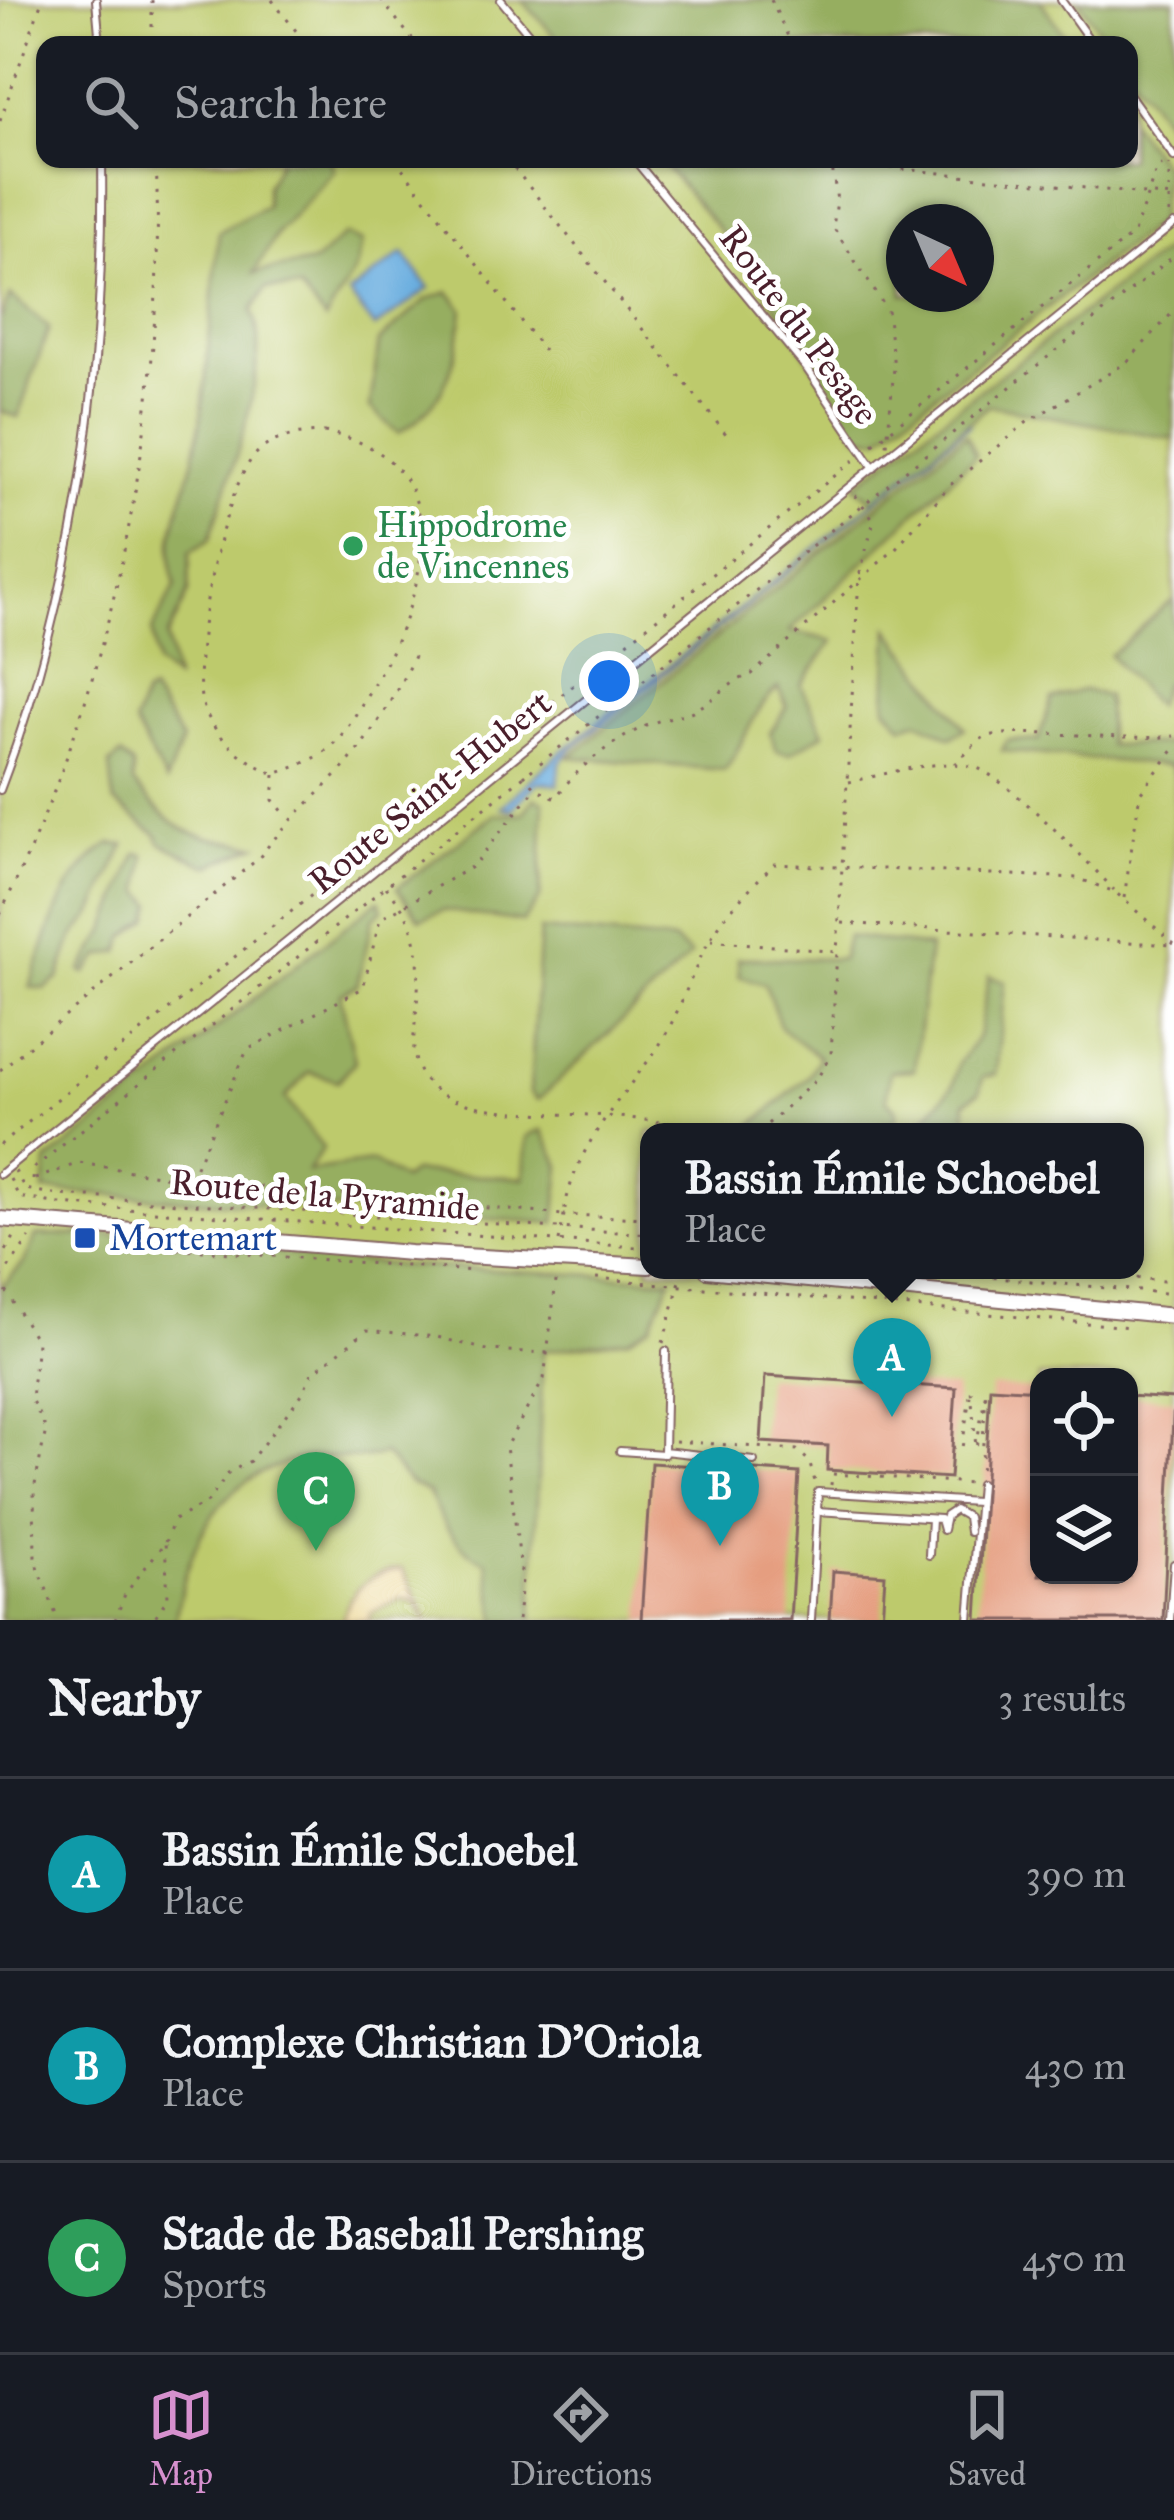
<!DOCTYPE html>
<html lang="en">
<head>
<meta charset="utf-8">
<style>
	:root { --surface:#171b24; --page:#242831; --text:#f1f3f6; --muted:#9ea1a6; --line:#363941; --accent:#d690ce }
	body { margin:0; font-family:"IM FELL Great Primer",serif; background:var(--page); color:var(--text) }
	.controls { position:absolute; right:36px; bottom:36px; display:grid; overflow:hidden; border-radius:24px; box-shadow:0 3px 9px #0004 }
	.controls button { width:108px; height:108px; display:grid; place-items:center; padding:0; border:0; border-bottom:3px solid var(--line); background:var(--surface); color:var(--text); font:60px sans-serif }
	.compass { position:absolute; left:886px; top:204px; width:108px; height:108px; border-radius:50%; background:var(--surface); box-shadow:0 3px 9px #0004; rotate:136deg }
	.you { position:absolute; left:609px; top:681px; width:42px; height:42px; margin:-30px; border:9px solid #fff; border-radius:50%; background:#1a73e8; box-shadow:0 0 0 18px #1a73e833 }
	.badge { display:grid; place-items:center; width:78px; height:78px; border-radius:50%; background:var(--accent); color:#fff; font-size:39px; font-weight:700 }
	.pin { position:absolute; translate:-50% -99px; filter:drop-shadow(0 3px 6px #0008) }
	.pin::after { content:''; position:absolute; top:63px; width:42px; height:36px; background:inherit; clip-path:polygon(0 0,100% 0,50% 100%) }
	.popup { position:absolute; left:640px; top:1123px; width:504px; height:156px; box-sizing:border-box; display:grid; place-content:center; border-radius:24px; background:var(--surface); filter:drop-shadow(0 3px 9px #0005); font-size:39px; white-space:nowrap; color:var(--muted) }
	.popup b { font-size:45px; color:var(--text) }
	.popup::after { content:''; position:absolute; left:50%; top:100%; margin-left:-24px; border:24px solid transparent; border-top-color:var(--surface) }
	.list { margin:0; padding:0; list-style:none }
	h2 { display:flex; justify-content:space-between; align-items:center; height:156px; margin:0; padding:0 48px; font-size:51px }
	h2 small { font-size:39px; font-weight:400; color:var(--muted) }
	.list li { display:grid; grid-template-columns:78px 1fr auto; gap:36px; align-items:center; box-sizing:border-box; height:192px; padding:0 48px; border-top:3px solid var(--line) }
	.list b { display:block; font-size:45px; white-space:nowrap }
	.list p { margin:0; font-size:39px; white-space:nowrap; color:var(--muted) }
	.list em { font-size:39px; font-style:normal; color:var(--muted) }
	.icon { flex:none; width:66px; height:66px; fill:none; stroke:currentColor; stroke-width:2; stroke-linecap:round; stroke-linejoin:round }
	.map { position:relative; flex:none; width:1174px; height:1620px; overflow:hidden }
	.search { position:absolute; background:var(--surface); box-shadow:0 3px 9px #0004; left:36px; right:36px; top:36px; height:132px; display:flex; align-items:center; gap:30px; box-sizing:border-box; padding:0 42px; border-radius:24px; color:var(--muted); font-size:45px }
	.sheet { height:732px; background:var(--surface) }
	nav { display:flex; justify-content:space-around; align-items:center; box-sizing:border-box; height:168px; border-top:3px solid var(--line); background:var(--surface); font-size:33px; color:var(--muted) }
	nav a { display:grid; justify-items:center; gap:6px }
	nav .on { color:var(--accent) }
	.map>svg:first-child { display:block }
	.green { fill:#bdca6c; stroke:#84744c; stroke-width:3; fill-rule:evenodd }
	.forest { fill:#96ae60; stroke:#706646; stroke-width:3; fill-rule:evenodd }
	.sand { fill:#eeda9e; stroke:#9c7c64; stroke-width:3 }
	.water { fill:#69addf; stroke:#5a6685; stroke-width:3 }
	.building { fill:#e59e80 }
	.lines { fill:none; stroke-linecap:round; stroke-linejoin:round }
	.service-casing { stroke:#856564; stroke-width:10 }
	.tertiary-casing { stroke:#856564; stroke-width:18 }
	.path { stroke:#856564; stroke-width:3; stroke-dasharray:3 9; stroke-linecap:butt }
	.service { stroke:#fff; stroke-width:6 }
	.tertiary { stroke:#fff; stroke-width:14 }
	.leisure-dot { fill:#2e9e5b; stroke:#fff; stroke-width:4.5 }
	.transit-dot { fill:#1a4fb4; stroke:#fff; stroke-width:4.5 }
	.labels { text-anchor:middle; dominant-baseline:central; stroke-width:10; stroke-linejoin:round; paint-order:stroke }
	.street-label { font-size:36px; fill:#4a1f2b; stroke:#fff }
	.leisure-label { font-size:36px; fill:#27864d; stroke:#fff; text-anchor:start }
	.transit-label { font-size:36px; fill:#164399; stroke:#fff; text-anchor:start }
</style>
</head>
<body>
<div class="map">
<svg width="1174" height="1620" viewBox="0 0 1174 1620">
	<rect width="100%" height="100%" fill="#fff"/>
	<filter id="ink" filterUnits="userSpaceOnUse"><feTurbulence type="fractalNoise" baseFrequency=".00833" numOctaves="2"/><feDisplacementMap in="SourceGraphic" scale="24" xChannelSelector="R" yChannelSelector="G"/><feConvolveMatrix kernelMatrix="1 2 1 2 8 2 1 2 1" color-interpolation-filters="sRGB"/></filter>
	<filter id="wash" filterUnits="userSpaceOnUse"><feTurbulence type="fractalNoise" baseFrequency=".004" numOctaves="4" result="noise"/><feDisplacementMap in="SourceGraphic" scale="48" xChannelSelector="R" yChannelSelector="G"/><feGaussianBlur stdDeviation="2.7" result="paint"/><feColorMatrix in="noise" values="0 0 0 0 0 0 0 0 0 0 0 0 0 0 0 0 0 1.4 0 .05"/><feComposite in="paint" operator="in"/></filter>
	<g filter="url(#wash)">
		<rect width="100%" height="100%" fill="#f2e8cf"/>
		<path class="green" d="M0 0H1174V1620H0ZM45 45H1129V159H45ZM904 222H976V294H904ZM649 1132H1135V1270H649ZM1039 1377H1129V1575H1039Z"/>
		<path class="forest" d="M522 0H1040L1071 45H563Z
			M1078 0H1174V134L1129 71V45H1110Z
			M1129 121 1165 168 1158 222 879 438 859 436 749 265 659 159H1129ZM904 222H976V294H904Z
			M280 159H330L334 171 277 234 254 273 315 262 344 235 362 242 356 269 325 320 300 289 266 288 252 311C275 361 226 485 210 539L190 552 189 592 167 638 175 679 157 665 152 631 176 585C160 536 188 495 196 448 209 378 211 303 219 232L266 206V187Z
			M1168 248 1174 255V439L989 405 874 502 855 485Z
			M449 292 463 309C457 362 447 405 398 433L370 408 379 341 427 299Z
			M10 295 49 328 18 417 0 411V321Z
			M966 434 976 455 790 631 833 641 801 685 824 733 789 754 777 751 770 733 787 707 778 688C752 710 745 743 725 770L569 757Z
			M1174 600V690L1164 683 1156 706 1110 655C1135 638 1150 615 1174 600Z
			M889 628 896 638 965 728 951 737 918 721 903 726 886 707Z
			M1082 690 1107 696 1108 745 1168 744 1174 739V777L1170 766 1002 751 1007 740 1038 741 1052 699Z
			M151 692 182 741 166 782 134 724 144 696Z
			M121 755 133 766V783C179 835 188 836 257 845L209 866 160 843 157 835 114 802 110 764Z
			M535 798 544 802 540 898 523 922 444 910 420 919 397 888 495 814 523 813Z
			M110 844 125 845 92 915 73 937 59 978 45 989 30 987C49 933 60 877 110 844Z
			M137 853 145 855 141 891 153 904 149 919 126 936 120 952 100 956 86 973 81 971 106 931Z
			M379 900 383 909 373 918 357 985 340 994 355 1061 338 1081 309 1072 285 1098 323 1148 308 1171 373 1162 403 1180 412 1172 524 1178 527 1136 542 1130 561 1166 555 1223 44 1191 47 1162Z
			M540 930 673 941 691 955 538 1100 530 1093Z
			M847 936 929 947 914 1070 890 1071 886 1099 896 1110 895 1123H883L881 1132H745L809 1076 819 1057 781 1028 765 984 739 976 738 958 842 959Z
			M989 976 1005 982 996 1074 983 1078 979 1092 965 1102 968 1132H913L953 1086 958 1064 978 1037Z
			M101 1234 397 1265 671 1279 651 1325 628 1339 543 1351 532 1620H497L487 1562C456 1549 441 1523 429 1493L409 1483 384 1454C358 1462 336 1455 310 1458 219 1471 189 1540 175 1620H0V1288L24 1263 36 1236Z"/>
		<path class="sand" d="M402 1569 428 1620 413 1600 401 1598 371 1613 369 1620H342C350 1589 371 1572 402 1569Z"/>
		<path class="water" d="M403 253 429 288 375 328 349 294Z
			M971 423 572 748 560 762 558 785 538 782 511 809 501 807 560 753Z"/>
		<g id="blocks">
			<path class="building" d="M765 1376 956 1388 950 1478 827 1470 828 1446 761 1442Z
				M990 1387 1039 1390V1575H1129V1396L1174 1399 1163 1620H977Z
				M651 1463 799 1473 790 1620H641Z
				M833 1571 885 1575 882 1620H830Z"/>
		</g>
	</g>
	<g filter="url(#ink)">
		<use href="#blocks" fill-opacity="0" stroke="#856564" stroke-width="3"/>
		<g class="lines">
			<defs>
				<path id="service" d="M96 0 100 45
					M501 0 538 45
					M1061 0 1093 45
					M1129 94 1174 157
					M634 159 807 369 874 468
					M0 790C76 590 105 372 102 159
					M0 1174 1174 224
					M666 1351 664 1451 754 1461
					M620 1451 664 1454
					M817 1511 940 1519 943 1530 946 1516 955 1510 967 1517 969 1532
					M929 1555 931 1519
					M811 1620 818 1492 977 1502
					M969 1620 980 1484
					M1170 1620 1174 1564"/>
				<path id="tertiary" d="M0 1219 410 1253 649 1266
					M707 1270 1174 1316"/>
			</defs>
			<use href="#service" class="service-casing"/>
			<use href="#tertiary" class="tertiary-casing"/>
			<path class="path" d="M152 0V45
				M272 0 307 45
				M381 0 417 45
				M771 0 792 45
				M0 121 42 0
				M395 159 548 356
				M507 159 726 434
				M807 159 1172 197
				M831 159 837 201 833 227 887 310 894 367 887 445
				M1169 214V165
				M324 432C463 457 428 594 374 683 362 703 350 728 332 745 317 760 295 767 275 774 244 761 215 739 203 705 188 663 223 488 255 455 273 436 300 433 324 432Z
				M873 444 1134 233 1157 168 1167 162
				M955 764C964 757 973 744 983 738 1003 726 1134 742 1174 736
				M524 774 536 788 556 798C578 764 623 733 661 720 673 716 686 715 697 709 718 697 729 682 752 674L895 549 949 486 1026 423 1126 363 1174 311
				M275 775 273 800 286 815
				M849 782C888 774 931 759 971 766 1002 772 1090 864 1114 890
				M386 887C422 925 421 965 416 1015 413 1040 410 1064 428 1084 461 1119 561 1112 607 1116 646 1119 686 1126 725 1132
				M1124 898 1140 793 1174 749
				M0 914C114 686 167 414 156 159
				M842 923 1173 945
				M711 940 837 952
				M0 1070 259 858C283 825 309 804 337 775 369 740 395 697 415 654
				M759 1132 817 1079 831 1054 859 577 874 520 855 495
				M0 1145 857 458
				M15 1171 25 1189 59 1195 649 1234
				M191 1178 247 1050 363 988 380 919 473 866 535 789
				M10 1179 19 1197 60 1204 649 1248
				M35 1179 79 1163 190 1180 564 1215C572 1151 618 1102 654 1053 677 1021 689 978 708 943 725 912 749 889 774 864L1077 878 1115 892 1174 944
				M33 1180 34 1168 1174 256
				M559 1241 564 1215 649 1218
				M165 1248 473 1271
				M0 1261 17 1232
				M910 1270 1174 1294
				M1053 1270 1174 1282
				M1 1278 30 1238
				M596 1278 1130 1327
				M0 1281 37 1342 31 1399 46 1429 34 1490 35 1558 58 1620
				M663 1343 683 1270
				M675 1441 797 1450 809 1461 816 1485
				M952 1447 962 1448 971 1389 976 1448 986 1390 981 1476
				M831 1485 832 1474 972 1483
				M165 1542 174 1520 208 1502 228 1473 250 1461 302 1394 312 1373 367 1330 437 1337 487 1350 548 1353
				M115 1620 125 1594 165 1542 168 1597 153 1620
				M518 1620 522 1580 506 1446 544 1379 557 1273"/>
			<use href="#service" class="service"/>
			<use href="#tertiary" class="tertiary"/>
		</g>
	</g>
	<circle class="leisure-dot" cx="353" cy="546" r="12"/>
	<rect class="transit-dot" x="73" y="1226" width="24" height="24" rx="6"/>
	<g class="labels">
		<g class="street-label">
			<text transform="translate(799 325) rotate(53)">Route du Pesage</text>
			<text transform="translate(430 792) rotate(-39)">Route Saint-Hubert</text>
			<text transform="translate(325 1195) rotate(5)">Route de la Pyramide</text>
		</g>
		<g class="leisure-label">
			<text x="377" y="525">Hippodrome<tspan x="377" dy="41">de Vincennes</tspan></text>
		</g>
		<g class="transit-label">
			<text x="109" y="1238">Mortemart</text>
		</g>
	</g>
</svg>
<div class="controls">
<button><svg class="icon" aria-label="locate" viewBox="0 0 24 24"><circle cx="12" cy="12" r="6"/><path d="M12 2v4M12 18v4M2 12h4M18 12h4"/></svg></button>
<button><svg class="icon" aria-label="layers" viewBox="0 0 24 24"><path d="M12 4l9 5-9 5-9-5zM3 14l9 5 9-5"/></svg></button>
</div>
<svg class="compass" viewBox="-18 -18 36 36"><path d="M0-13l5 13h-10z" fill="#e53935"/><path d="M0 13l5-13h-10z" fill="#9ea1a6"/></svg>
<div class="you"></div>
<div class="pin badge" style="left:892px;top:1417px;background:#0f9aa8">A</div>
<div class="popup"><b>Bassin Émile Schoebel</b>Place</div>
<div class="pin badge" style="left:720px;top:1546px;background:#0f9aa8">B</div>
<div class="pin badge" style="left:316px;top:1551px;background:#2e9e5b">C</div>
<div class="search"><svg class="icon" aria-label="search" viewBox="0 0 24 24"><circle cx="10" cy="10" r="6"/><path d="M15 15l6 6"/></svg>Search here</div>
</div>
<section class="sheet">
<h2>Nearby<small>3 results</small></h2>
<ul class="list">
<li><span class="badge" style="background:#0f9aa8">A</span><div><b>Bassin Émile Schoebel</b><p>Place</p></div><em>390 m</em></li>
<li><span class="badge" style="background:#0f9aa8">B</span><div><b>Complexe Christian D’Oriola</b><p>Place</p></div><em>430 m</em></li>
<li><span class="badge" style="background:#2e9e5b">C</span><div><b>Stade de Baseball Pershing</b><p>Sports</p></div><em>450 m</em></li>
</ul>
</section>
<nav>
<a class="on"><svg class="icon" aria-label="map" viewBox="0 0 24 24"><path d="M3 6l6-2 6 2 6-2v14l-6 2-6-2-6 2zM9 4v14M15 6v14"/></svg>Map</a>
<a><svg class="icon" aria-label="directions" viewBox="0 0 24 24"><path d="M12 3l9 9-9 9-9-9zM9 14v-3h6M13 9l2 2-2 2"/></svg>Directions</a>
<a><svg class="icon" aria-label="saved" viewBox="0 0 24 24"><path d="M7 4h10v16l-5-4-5 4z"/></svg>Saved</a>
</nav>
</body>
</html>
